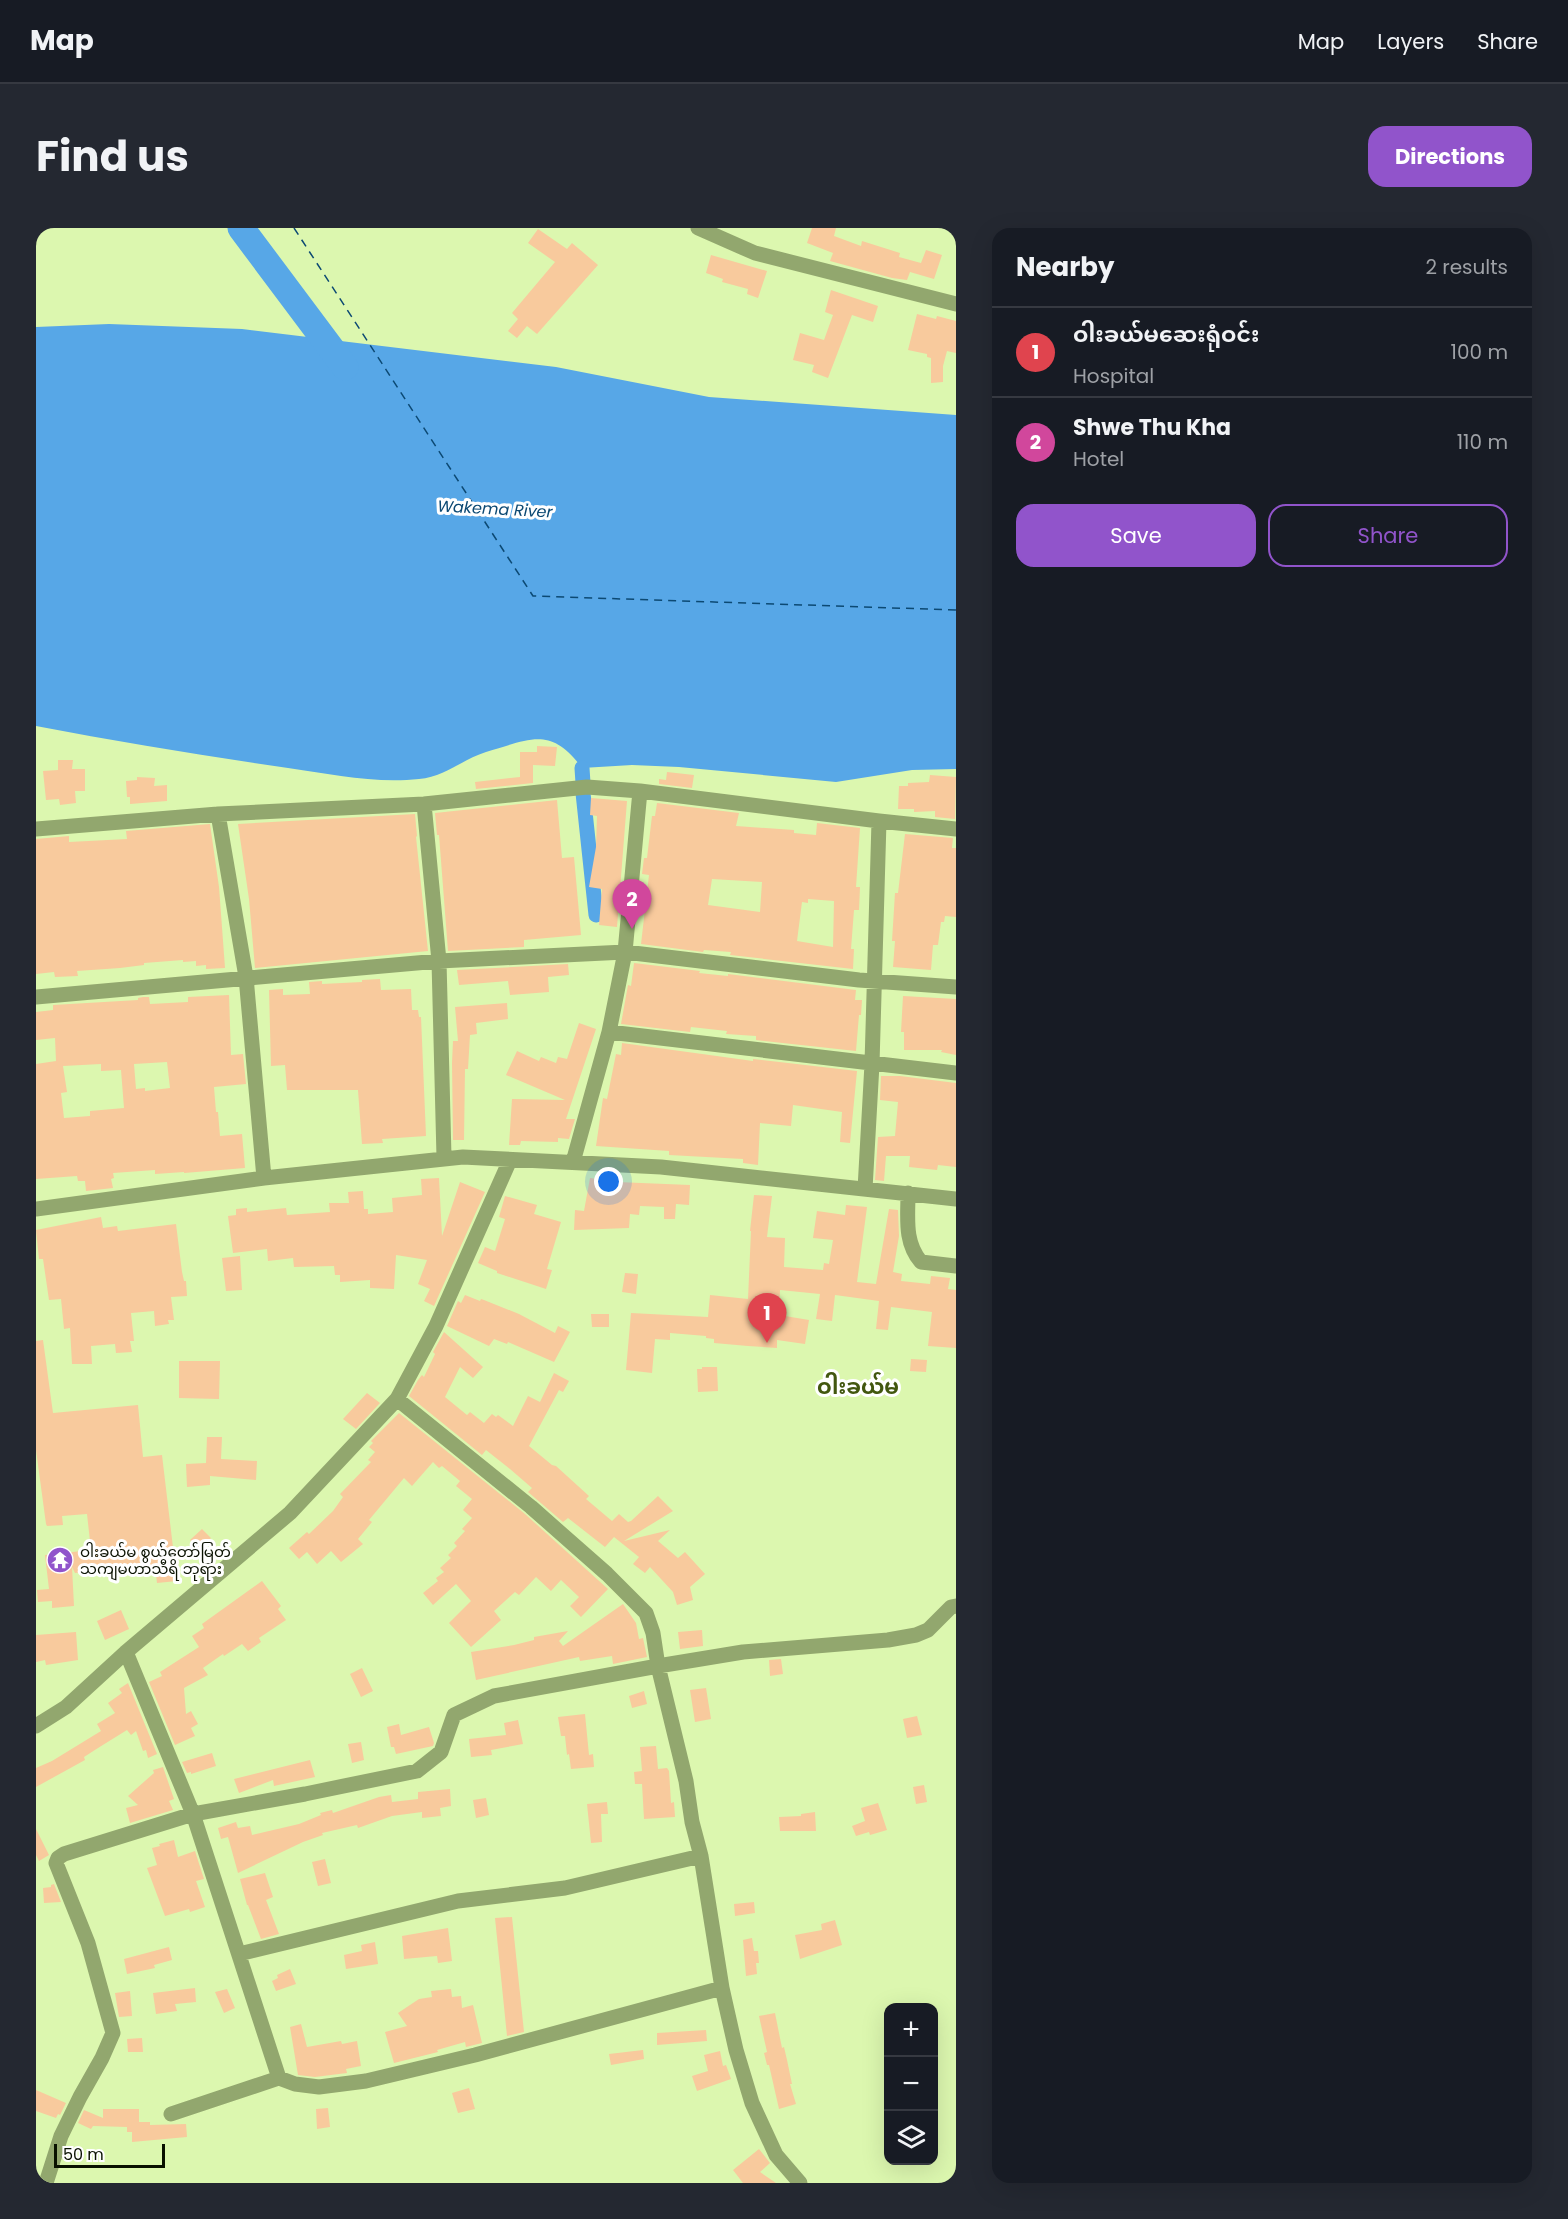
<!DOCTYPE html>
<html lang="en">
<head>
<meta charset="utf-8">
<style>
	:root { --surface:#171b24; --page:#242831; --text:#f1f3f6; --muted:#9ea1a6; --line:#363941; --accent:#9154cb }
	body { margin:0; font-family:Poppins,"Noto Sans Myanmar",sans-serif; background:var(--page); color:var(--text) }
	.controls { position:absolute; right:18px; bottom:18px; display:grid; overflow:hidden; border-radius:12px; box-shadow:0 6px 24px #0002 }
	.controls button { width:54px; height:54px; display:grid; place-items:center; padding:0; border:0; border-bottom:2px solid var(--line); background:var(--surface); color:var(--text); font:30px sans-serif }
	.scale { position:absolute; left:18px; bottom:15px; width:111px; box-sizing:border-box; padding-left:6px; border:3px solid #091100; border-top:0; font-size:16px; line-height:21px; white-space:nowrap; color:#091100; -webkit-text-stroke:4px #fff; paint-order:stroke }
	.you { position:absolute; left:573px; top:954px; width:21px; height:21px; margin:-15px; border:4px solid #fff; border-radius:50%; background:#1a73e8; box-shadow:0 0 0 9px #1a73e833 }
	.badge { display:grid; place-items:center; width:39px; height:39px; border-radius:50%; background:var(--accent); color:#fff; font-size:20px; font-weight:700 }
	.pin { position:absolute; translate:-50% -50px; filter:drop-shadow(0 2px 3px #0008) }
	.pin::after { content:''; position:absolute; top:32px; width:21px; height:18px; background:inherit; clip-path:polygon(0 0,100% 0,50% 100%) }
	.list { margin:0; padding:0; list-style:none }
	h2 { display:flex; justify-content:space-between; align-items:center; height:78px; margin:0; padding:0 24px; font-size:26px }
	h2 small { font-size:20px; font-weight:400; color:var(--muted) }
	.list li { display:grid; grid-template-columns:39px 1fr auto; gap:18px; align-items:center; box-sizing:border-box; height:90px; padding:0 24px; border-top:2px solid var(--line) }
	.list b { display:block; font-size:22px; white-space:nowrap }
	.list p { margin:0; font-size:20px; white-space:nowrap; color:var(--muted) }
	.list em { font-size:20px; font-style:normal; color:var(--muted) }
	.actions { display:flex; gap:12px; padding:18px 24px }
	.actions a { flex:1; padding:14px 0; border:2px solid var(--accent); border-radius:18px; text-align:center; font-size:21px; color:var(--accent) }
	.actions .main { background:var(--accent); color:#fff }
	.icon { flex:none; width:33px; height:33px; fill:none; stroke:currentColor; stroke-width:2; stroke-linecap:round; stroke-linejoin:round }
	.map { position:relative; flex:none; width:920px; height:1955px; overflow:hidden; border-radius:18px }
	header { display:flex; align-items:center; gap:36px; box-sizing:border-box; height:84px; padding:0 30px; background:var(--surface); border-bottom:2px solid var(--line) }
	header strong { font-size:28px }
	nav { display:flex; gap:33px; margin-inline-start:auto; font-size:21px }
	.intro { display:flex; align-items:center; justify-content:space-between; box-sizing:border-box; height:144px; padding:0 36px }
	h1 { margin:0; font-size:42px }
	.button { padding:15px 27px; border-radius:18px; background:var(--accent); color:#fff; font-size:21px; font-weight:700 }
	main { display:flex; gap:36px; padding:0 36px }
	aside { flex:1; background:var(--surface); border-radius:18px; box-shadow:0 6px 24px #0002 }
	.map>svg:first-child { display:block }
	.water { fill:#57a7e7 }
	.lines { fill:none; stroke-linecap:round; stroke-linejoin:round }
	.canal { stroke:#57a7e7; stroke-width:15 }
	.river { stroke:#57a7e7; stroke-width:27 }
	.ferry { stroke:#0c4973; stroke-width:1.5; stroke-dasharray:8 6; stroke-linecap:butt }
	.building { fill:#f8ca9d; fill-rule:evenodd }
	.minor { stroke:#92a76e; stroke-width:15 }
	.labels { text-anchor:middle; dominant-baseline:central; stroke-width:6; stroke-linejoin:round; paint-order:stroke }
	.poi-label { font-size:15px; fill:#091100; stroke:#fff; text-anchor:start }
	.water-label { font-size:16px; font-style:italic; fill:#0c4973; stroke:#fff }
	.district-label { font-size:21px; font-weight:bold; fill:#42570f; stroke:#fff }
</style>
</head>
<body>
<header>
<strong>Map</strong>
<nav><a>Map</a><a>Layers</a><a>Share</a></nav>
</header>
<div class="intro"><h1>Find us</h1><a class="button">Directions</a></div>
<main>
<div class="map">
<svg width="920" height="1955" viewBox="0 0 920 1955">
	<rect width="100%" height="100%" fill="#dcf7af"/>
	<path class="water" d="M73 96 206 101 520 139 673 169 920 187V541L876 542 800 554 643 539 596 537 546 540C515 498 495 511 450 524 427 531 409 549 383 551 340 556 295 546 252 540 168 528 84 514 0 498V99Z"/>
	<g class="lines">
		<path class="canal" d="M546 540 547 555
			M547 565 560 687"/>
		<path class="river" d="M205 0 309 139"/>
		<path class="ferry" d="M258 0 497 368 920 382"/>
	</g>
	<path class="building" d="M776 0H800L798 8 825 18 826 13 864 25 863 29 885 35 890 22 906 27 898 51 874 44 871 52 856 50 794 33 797 25 771 15Z
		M502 1 531 21 536 15 562 37 501 106 491 98 481 110 472 103 482 91 476 85 519 34 492 15Z
		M675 27 731 43 722 70 711 66 712 61 686 54 687 51 670 45Z
		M795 62 842 78 837 94 816 87 792 150 776 144 778 137 757 132 764 105 788 112 797 87 789 84Z
		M881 86 900 91 901 88 920 93V125L911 123 907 138V154L895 155V130L891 129V126L872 122Z
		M501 518 521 519 519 538 497 537V555L440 561 439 554 484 549V524H501Z
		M22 532H37L36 541H49V563H39L40 575 24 577 23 571 10 572 7 543 22 542Z
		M631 544 658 547 656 560 623 556V551L630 552Z
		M894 547 920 549 919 591 899 589V583L878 584V581H862L863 558H872V555L893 554Z
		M101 549 119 550 118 558 131 557V573L94 576V569H91L90 553 101 552Z
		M555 570 591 573 581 699 563 697 566 661 553 659 560 619 561 588 554 587Z
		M521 572 526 630 538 629 545 707 488 712V719L412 723 403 607H401L399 585Z
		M621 575 703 585 700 598 758 602V605L780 607 781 595 824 600 820 659H824L823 682H818L815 721H818L817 741 694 727 695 724 668 722 667 724 605 716 613 647 606 646 608 630H611L616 588H619ZM676 651 726 654 724 684 672 677ZM772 671 798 673 797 719 761 713 766 674 772 675Z
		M379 586 381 608 380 609 392 723 219 740 213 671 202 596Z
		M174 596 183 659 189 740 170 741V737L160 738V733L147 734V732L108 735V737L84 740 41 743 42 748 19 749 18 744 0 746V611L33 608V614L91 611 90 603Z
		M869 606 917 610 916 620H920V689L909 688 908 694H905L902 717H897L895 742 857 739 859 713H856L859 665H862Z
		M598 735 664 743 663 745 692 748V746L820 762 819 772H826L825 787H823L820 823 720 812V808L690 806 691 803 655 799 654 804 585 796 592 757 595 758Z
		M532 736 533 747 512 749 513 764 474 767 472 753 423 757 421 742Z
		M344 751 345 762 375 761 376 782H382L383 789H385L390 908 346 911 347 915 326 916 322 862H251L249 837 235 838 233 762 247 761V767L274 766 273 754 286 753V756L326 754V752Z
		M193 767 195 827 207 826 210 856 178 859 180 884H182L184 908 206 906 209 940 148 945V944L119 946V942L77 945 78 950 75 951 77 960 50 963 49 953H42L41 948 0 951V836L20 833 19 810 0 812V784L17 782V777L102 772V770L107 769H113L114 776 152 774V769ZM131 834 134 860 109 863V860L100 861 98 836ZM65 836V843L85 842 88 880 54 883V888L28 890 25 865 31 864 27 838Z
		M867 768 920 771V827L905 824 906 822H868V804H865Z
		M471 775 472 791 440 795 441 806 434 807 432 841H429L428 912H417L416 835 417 813H422L419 779Z
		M543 795 560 801 530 891H539L533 911 522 910V914L485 913 484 917H473L476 871 529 872 470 847 481 823 503 833 505 829 520 835 522 829 531 831Z
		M586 815 717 833V831L821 843 814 915 804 914 806 884 757 877 755 898 724 895 722 937 707 935V931L633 927V923L560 918 567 870 571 871 580 826 585 827Z
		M845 848H864L920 855V939L902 937 901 942 873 939 874 928H850L848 953 839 952 842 909 859 908 862 874 844 872Z
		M403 950 406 1008 424 954 449 964 398 1078 388 1073 394 1061 382 1056 391 1032 360 1027 358 1061 334 1060V1052L304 1054V1047H299L298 1038 258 1039 257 1030 232 1033 231 1021 197 1025 192 988 200 987V981L211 980V984L250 980 251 987 294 984 293 975H313L312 964 327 963 328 981H332V986L357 984 356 970 386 967 385 951Z
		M554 950 581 954 654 957 653 977 640 976 639 991H628V979L604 978 603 987 594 986 593 1000 538 1002 539 982 548 983Z
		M718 967 736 968 731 1009 749 1010 748 1039 787 1042 788 1035 793 1036 797 1012 777 1010 781 983 809 987 810 977 831 979 821 1054 840 1056 853 981 862 982 863 1008 857 1044 866 1046 865 1053 894 1056 895 1048 914 1050 912 1061 920 1062V1120L892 1118 896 1084 855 1079 852 1102 840 1101 843 1073 799 1067 796 1093 780 1091 784 1066 744 1062 743 1087 773 1092 769 1116 741 1112V1120L712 1118 678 1115V1111L670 1110V1108L634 1105V1112L619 1111 616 1145 590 1142 595 1085 672 1089 674 1067 712 1071 715 1003H714Z
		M469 968 501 977 498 986 525 994 511 1041 516 1042 510 1061 461 1045V1043L442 1035 449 1019 459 1023 469 991 463 989Z
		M65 989 67 1000 81 998 82 1003 140 996 146 1044 148 1053H150L151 1068 135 1069 138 1092H132L133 1096 119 1098 118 1083 95 1085 98 1113H94L96 1124 80 1125 79 1116 55 1118 56 1136H36L34 1100 28 1101 25 1071 13 1072 7 1031H3L0 1002Z
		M204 1028 206 1062 190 1063 186 1030Z
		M589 1045 602 1046 600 1066 586 1064Z
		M429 1067 444 1073 445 1071 448 1072 483 1086 519 1105 522 1098 534 1104 518 1134 472 1114 471 1116 458 1111 453 1118 411 1098 422 1073 425 1075Z
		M555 1086H573V1099H556Z
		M408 1104 447 1139 437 1150 424 1139 409 1169 431 1187 434 1184 448 1195 456 1186 460 1189 462 1187 477 1198 492 1168 504 1174 518 1145 533 1153 527 1164 523 1162 493 1218 516 1237 520 1238 553 1268 550 1271 576 1293 583 1286 592 1294 595 1293 622 1268 637 1283 588 1313 634 1302 622 1313 642 1330 649 1324 669 1346 654 1359 657 1372 641 1377 637 1364 614 1339 609 1345 597 1336 603 1329 578 1309 569 1319 532 1290 527 1294 492 1264 496 1260 474 1241 450 1222 446 1227 373 1168 382 1152 386 1147 388 1149 399 1126 397 1124Z
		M7 1112 17 1185 102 1177 107 1229 126 1227 141 1353 121 1355 119 1337 39 1345 36 1339 38 1378 16 1380V1373L2 1374 1 1362 13 1361 9 1327 55 1322 51 1286 26 1288 27 1297 11 1298 10 1296 0 1222V1113Z
		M875 1131 891 1132 890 1144 874 1143Z
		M143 1133H184L183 1171 143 1170Z
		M666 1139H681L682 1163 662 1164 661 1141H666Z
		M331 1165 344 1175 320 1201 307 1191Z
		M363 1185 489 1286 572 1361 545 1389 534 1378 543 1369 525 1352 515 1363 500 1349 483 1367 479 1364 458 1383 465 1392 435 1419 413 1395 435 1373 420 1356 397 1377 387 1365 402 1353 400 1350 408 1344 404 1340 415 1330 412 1327 421 1318 418 1315 429 1303 426 1301 436 1290 427 1282 436 1271 420 1258 424 1253 406 1238 403 1240 397 1234 376 1258 368 1250 333 1292 336 1294 322 1311 327 1316 305 1334 295 1323 281 1336 271 1324 263 1331 253 1320 271 1304 273 1306 297 1283 307 1269 304 1266 335 1234 332 1232 339 1224 333 1219 337 1215 335 1213Z
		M171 1209H186L185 1231 221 1233 220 1252 174 1248V1257L151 1259 150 1236 170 1235Z
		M166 1301 175 1310 163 1321 154 1312Z
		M226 1353 245 1378 242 1381 250 1392 223 1410 225 1414 212 1423 206 1416 188 1428 187 1426 167 1440 172 1447 148 1460 150 1486 155 1483 162 1496 155 1500 159 1508 139 1517 113 1454 126 1448 124 1444 163 1419 156 1408 168 1400 166 1396Z
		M587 1376 600 1395 603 1411 607 1410 611 1429 577 1436 576 1428 544 1433 543 1429 440 1452 435 1424 478 1417 498 1412V1409L532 1403 523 1413 527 1418Z
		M85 1382 93 1401 69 1412 61 1393Z
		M666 1402 667 1418 644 1421 642 1404Z
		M40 1404 42 1432 10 1437 9 1432 0 1434V1407Z
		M745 1431 747 1446 734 1448 733 1432Z
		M326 1440 337 1463 325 1469 314 1446Z
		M92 1455 121 1526 112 1530 110 1522 107 1523 100 1503 95 1507 91 1502 62 1520 48 1529 49 1532 0 1559V1540L16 1533 65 1503 61 1496 79 1485 72 1475 86 1465 83 1461Z
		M670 1460 675 1491 659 1494 654 1462Z
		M608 1463 611 1476 596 1480 593 1468Z
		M549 1486 553 1527 557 1526 558 1539 535 1541 533 1526 531 1527 529 1508H525L522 1489Z
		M881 1488 886 1507 871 1510 867 1491Z
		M482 1492 487 1516 455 1522 456 1527 435 1529 433 1511 470 1507 468 1495Z
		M363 1496 365 1507 393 1499 398 1515 397 1518 360 1526 358 1519H355L351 1499Z
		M325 1514 328 1532 316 1535 312 1516Z
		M620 1518 622 1541 631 1540 633 1543 635 1575 638 1574 639 1589 608 1591 606 1556H599L598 1544 606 1543 604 1519Z
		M176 1525 180 1538 155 1546V1544L151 1545 146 1534Z
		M274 1532 279 1549 238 1558 237 1552 203 1565 198 1551Z
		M127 1539 138 1571 133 1573 137 1582 94 1595 90 1580 102 1577 92 1568 118 1545 117 1542Z
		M888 1557 891 1574 880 1576 877 1559Z
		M414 1561 415 1578 404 1580 405 1588 386 1590V1584L356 1588 322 1600 321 1597 286 1605 287 1607 267 1614 202 1645 192 1609 185 1611 182 1600 200 1594 202 1600 214 1598 216 1607 263 1596 285 1587 284 1585 296 1582 297 1585 343 1569 355 1567 356 1574 382 1571V1564Z
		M450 1570 453 1587 440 1590 437 1572Z
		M571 1574 572 1586H565L566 1614 555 1615 551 1576Z
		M842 1575 851 1602 834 1607 833 1604 820 1608 816 1598 829 1593 825 1580Z
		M779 1584 780 1603H744L743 1589 765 1588V1586Z
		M0 1601 13 1627 3 1633 0 1627Z
		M138 1612 142 1629 159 1623 168 1651 160 1653 169 1679 154 1684 153 1681 129 1688 111 1640 121 1637 116 1620 124 1618 123 1616Z
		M289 1631 295 1655 282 1658 276 1634Z
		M229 1645 237 1669 230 1672 243 1706 225 1711 212 1677H211L204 1651Z
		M18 1656 25 1674 8 1675 7 1660 15 1659V1657Z
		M718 1674 719 1685 699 1688 698 1676Z
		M476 1689 488 1804 471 1808 459 1690Z
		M799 1692 806 1717 764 1731 759 1707 786 1702 785 1696Z
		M412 1700 416 1733 402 1735 401 1728 368 1731 366 1708Z
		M716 1710 718 1723H722L723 1735H720L721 1746 710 1748 707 1712Z
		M339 1714 342 1736 310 1741 308 1727 326 1723 325 1717Z
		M133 1719 136 1732 118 1737 119 1740 91 1746 88 1731Z
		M254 1741 260 1756 240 1763 236 1753 242 1750 241 1747Z
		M159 1760 160 1774 139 1776 141 1783 120 1786 117 1765Z
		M191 1761 199 1780 188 1785 179 1764Z
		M415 1761 416 1769 425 1768 426 1780 437 1777 446 1815 430 1819 429 1814 401 1822 402 1824 358 1835 349 1804 371 1798 362 1785 383 1771 396 1769 395 1763Z
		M94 1763 96 1788 83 1789 79 1765Z
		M739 1785 746 1820 748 1819 751 1832 756 1856H754L760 1876 743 1881 733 1837H731L728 1825 731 1824 723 1788Z
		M265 1796 271 1819 305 1813 306 1816 321 1813 325 1838 310 1841 311 1845 279 1849 262 1847 254 1799Z
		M670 1802 671 1813 621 1817V1805Z
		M106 1810 107 1824H92L91 1811Z
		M607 1822 608 1831 575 1837 573 1826Z
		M684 1823 687 1838 690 1837 695 1851 661 1863 656 1848 672 1843 668 1827Z
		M433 1860 439 1881 422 1885 416 1865Z
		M0 1862 30 1875 24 1887 22 1886 20 1890 0 1883Z
		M292 1880 294 1899 281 1901 280 1881Z
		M67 1881H103V1894H114V1897L150 1896 151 1909 96 1914V1904H91V1899L57 1898 55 1901 42 1895 48 1882 67 1890Z
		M723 1921 734 1935 724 1944 740 1955H707L697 1942Z"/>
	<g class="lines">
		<path class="minor" d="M662 0 719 25 920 76
			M388 576 403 733 408 929
			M182 586 210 749 228 950
			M0 601 182 586 388 576 551 559 604 563 843 593 920 601
			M0 769 403 733 589 724 823 752 920 759
			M573 804 920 845
			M537 934 573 804 589 724 604 563
			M829 961 836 836 843 593
			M872 965C872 990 868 1014 885 1034L920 1038
			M0 981 228 950 427 929 625 939 920 971
			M361 1171 495 1279 571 1346 610 1385 617 1405 622 1438 650 1553 656 1594 665 1628 686 1760 700 1822 716 1875 740 1927 764 1955
			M90 1424 157 1586 243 1850
			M0 1498 30 1479 90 1424 254 1285 361 1171 400 1098 474 932
			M203 1726 422 1673 529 1660 665 1628
			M135 1886 243 1850 259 1856 283 1859 330 1853 439 1827 686 1760
			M10 1955 25 1908 44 1869 66 1830 77 1805 52 1715 20 1635 22 1630 28 1626 157 1586 269 1566 381 1543 405 1524 418 1487 458 1468 622 1438 707 1424 852 1412 880 1407 892 1402 915 1379 920 1378"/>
	</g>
	<defs>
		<symbol id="temple-disc" viewBox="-11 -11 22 22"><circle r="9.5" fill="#9154cb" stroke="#fff"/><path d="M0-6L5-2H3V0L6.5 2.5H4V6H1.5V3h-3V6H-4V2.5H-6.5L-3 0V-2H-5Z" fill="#fff"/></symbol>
	</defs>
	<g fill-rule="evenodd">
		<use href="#temple-disc" x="9" y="1317" width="30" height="30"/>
	</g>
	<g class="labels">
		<g class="poi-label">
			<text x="44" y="1323">ဝါးခယ်မ စွယ်တော်မြတ်<tspan x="44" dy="17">သကျမဟာသီရိ ဘုရား</tspan></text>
		</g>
		<g class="water-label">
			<text transform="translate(459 281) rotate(3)">Wakema River</text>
		</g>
		<g class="district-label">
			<text x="822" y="1158">ဝါးခယ်မ</text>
		</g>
	</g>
</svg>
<div class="controls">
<button>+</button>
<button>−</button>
<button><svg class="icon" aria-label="layers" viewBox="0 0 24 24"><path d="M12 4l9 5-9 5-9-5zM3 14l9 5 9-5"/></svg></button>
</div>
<div class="scale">50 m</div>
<div class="you"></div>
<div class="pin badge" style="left:731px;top:1115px;background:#e0444e">1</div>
<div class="pin badge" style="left:596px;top:701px;background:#d1479c">2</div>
</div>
<aside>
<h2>Nearby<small>2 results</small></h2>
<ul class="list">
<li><span class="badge" style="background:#e0444e">1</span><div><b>ဝါးခယ်မဆေးရုံဝင်း</b><p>Hospital</p></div><em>100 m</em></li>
<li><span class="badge" style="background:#d1479c">2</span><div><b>Shwe Thu Kha</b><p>Hotel</p></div><em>110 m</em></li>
</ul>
<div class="actions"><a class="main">Save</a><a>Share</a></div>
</aside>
</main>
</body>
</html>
